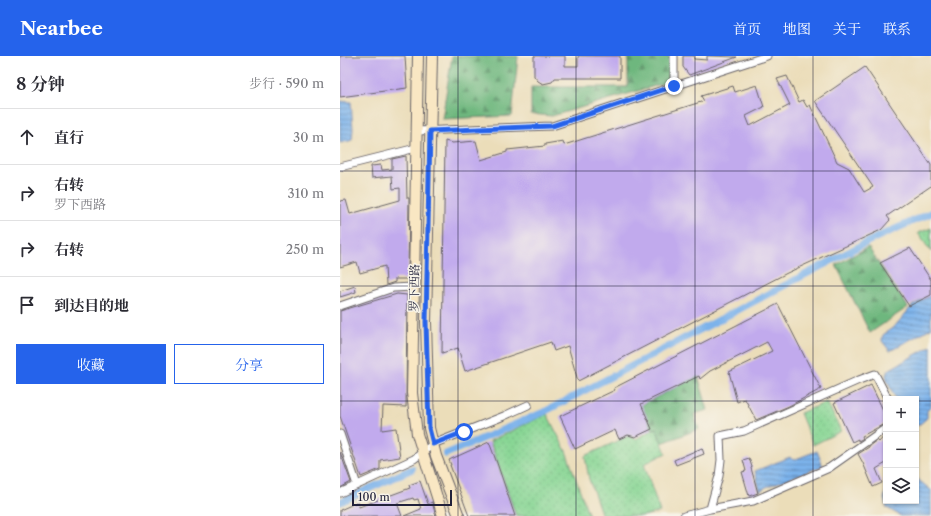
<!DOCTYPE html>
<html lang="zh">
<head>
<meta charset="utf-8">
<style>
	:root { --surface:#fff; --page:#f2f2f3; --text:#2b2b33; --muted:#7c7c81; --line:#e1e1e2; --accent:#2563eb }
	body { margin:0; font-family:"Libre Caslon Text","Noto Serif SC",serif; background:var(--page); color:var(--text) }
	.controls { position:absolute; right:12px; bottom:12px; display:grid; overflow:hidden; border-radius:0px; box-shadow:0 1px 3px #0004 }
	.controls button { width:36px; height:36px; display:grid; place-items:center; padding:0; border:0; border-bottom:1px solid var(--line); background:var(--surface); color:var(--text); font:20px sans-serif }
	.scale { position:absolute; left:12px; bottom:10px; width:100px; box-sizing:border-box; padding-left:4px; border:2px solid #22223b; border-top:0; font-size:11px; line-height:14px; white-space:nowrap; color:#22223b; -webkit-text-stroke:3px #f7f3e8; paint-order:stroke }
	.stop { position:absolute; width:12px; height:12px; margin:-9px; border:3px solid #2563eb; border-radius:50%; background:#fff }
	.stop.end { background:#2563eb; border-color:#fff; box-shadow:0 1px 4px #0008 }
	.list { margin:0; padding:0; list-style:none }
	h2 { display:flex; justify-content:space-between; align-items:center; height:52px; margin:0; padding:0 16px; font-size:17px }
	h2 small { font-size:13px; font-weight:400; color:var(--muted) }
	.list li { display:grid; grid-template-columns:26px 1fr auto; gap:12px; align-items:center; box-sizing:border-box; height:56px; padding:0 16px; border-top:1px solid var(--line) }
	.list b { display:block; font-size:15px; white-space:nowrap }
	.list p { margin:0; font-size:13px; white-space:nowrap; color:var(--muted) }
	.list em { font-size:13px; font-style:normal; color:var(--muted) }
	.actions { display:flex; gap:8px; padding:12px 16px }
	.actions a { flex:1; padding:9px 0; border:1px solid var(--accent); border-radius:0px; text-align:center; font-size:14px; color:var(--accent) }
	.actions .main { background:var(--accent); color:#fff }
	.icon { flex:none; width:22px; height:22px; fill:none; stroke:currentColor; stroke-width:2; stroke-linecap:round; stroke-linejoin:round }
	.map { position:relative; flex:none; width:591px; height:460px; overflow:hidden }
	header { display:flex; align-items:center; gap:24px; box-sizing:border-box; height:56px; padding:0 20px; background:var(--accent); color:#fff }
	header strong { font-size:19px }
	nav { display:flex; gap:22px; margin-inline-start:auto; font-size:14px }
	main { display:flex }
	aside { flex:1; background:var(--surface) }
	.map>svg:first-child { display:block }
	.grass { fill:url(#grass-dots); stroke:#557c68 }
	.forest { fill:url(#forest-firs); stroke:#486c5c }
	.water { fill:url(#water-rules); stroke:#4f6a93 }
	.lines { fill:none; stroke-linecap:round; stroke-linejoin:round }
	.canal { stroke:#7cb2eb; stroke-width:7 }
	.building { fill:#c1aaed }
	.street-casing { stroke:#686367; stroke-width:9 }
	.secondary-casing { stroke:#686367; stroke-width:12 }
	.street { stroke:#fff; stroke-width:7 }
	.secondary { stroke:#f9e7c3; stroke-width:10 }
	.route { stroke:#2563eb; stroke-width:5 }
	.grid { fill:none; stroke:#22223b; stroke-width:1; stroke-opacity:0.55 }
	.labels { text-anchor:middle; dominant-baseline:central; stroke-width:3; stroke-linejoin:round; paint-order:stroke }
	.street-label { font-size:12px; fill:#22223b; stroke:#f7f3e8 }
</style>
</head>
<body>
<header>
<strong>Nearbee</strong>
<nav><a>首页</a><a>地图</a><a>关于</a><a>联系</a></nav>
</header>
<main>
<aside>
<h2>8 分钟<small>步行 · 590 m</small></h2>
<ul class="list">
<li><svg class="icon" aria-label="ahead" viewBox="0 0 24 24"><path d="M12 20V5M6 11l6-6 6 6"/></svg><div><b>直行</b></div><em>30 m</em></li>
<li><svg class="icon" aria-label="right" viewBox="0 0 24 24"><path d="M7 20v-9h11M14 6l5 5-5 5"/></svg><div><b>右转</b><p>罗下西路</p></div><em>310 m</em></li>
<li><svg class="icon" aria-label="right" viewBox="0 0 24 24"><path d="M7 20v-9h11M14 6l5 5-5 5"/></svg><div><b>右转</b></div><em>250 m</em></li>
<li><svg class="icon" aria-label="arrive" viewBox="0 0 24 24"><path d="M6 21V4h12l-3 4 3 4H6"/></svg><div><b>到达目的地</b></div></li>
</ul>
<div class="actions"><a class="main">收藏</a><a>分享</a></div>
</aside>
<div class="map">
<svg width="591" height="460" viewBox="0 0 591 460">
	<defs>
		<pattern id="grass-dots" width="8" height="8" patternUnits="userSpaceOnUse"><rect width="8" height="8" fill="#88d694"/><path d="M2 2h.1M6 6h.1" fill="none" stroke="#75b780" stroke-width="1.8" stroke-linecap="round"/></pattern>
		<pattern id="forest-firs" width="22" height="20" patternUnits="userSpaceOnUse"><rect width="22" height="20" fill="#6eb77e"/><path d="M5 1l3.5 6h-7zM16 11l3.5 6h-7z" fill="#5a9468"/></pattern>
		<pattern id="water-rules" width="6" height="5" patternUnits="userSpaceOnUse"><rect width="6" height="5" fill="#7cb2eb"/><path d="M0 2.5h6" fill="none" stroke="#6590c0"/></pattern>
	</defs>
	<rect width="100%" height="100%" fill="#f7f3e8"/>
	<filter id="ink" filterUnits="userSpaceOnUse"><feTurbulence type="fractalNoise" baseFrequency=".025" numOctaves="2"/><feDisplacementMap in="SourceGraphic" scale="8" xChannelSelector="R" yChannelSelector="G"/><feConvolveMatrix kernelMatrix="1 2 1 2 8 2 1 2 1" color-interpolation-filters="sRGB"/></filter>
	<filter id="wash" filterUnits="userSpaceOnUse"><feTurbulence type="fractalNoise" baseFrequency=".012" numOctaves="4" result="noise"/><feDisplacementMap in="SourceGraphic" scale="16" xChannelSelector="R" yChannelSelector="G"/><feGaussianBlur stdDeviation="0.9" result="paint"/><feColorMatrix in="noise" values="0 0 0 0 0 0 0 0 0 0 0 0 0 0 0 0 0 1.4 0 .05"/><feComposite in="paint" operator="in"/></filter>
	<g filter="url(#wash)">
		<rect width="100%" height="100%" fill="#ebddb9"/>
		<path class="grass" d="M591 172V196L578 177Z
			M487 346 501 375 473 389 460 357Z
			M207 358 226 395 249 460H176L150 385Z
			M316 372 326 397 304 408 320 456 303 460H262L249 423 245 400 288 380 296 383Z"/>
		<path class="forest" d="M112 0H178L172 60 102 63Z
			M288 0H331L332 25 212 60 191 58V31H288Z
			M528 191 568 251 530 277 496 209Z
			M358 320 368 354 354 358 359 373 322 387 316 372 312 373 301 349Z"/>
		<path class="water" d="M0 45 11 46 13 73 12 84 9 85 0 87Z
			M591 239V272L550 295 542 285 543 279 555 270 572 250Z
			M591 290V350L587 354V362L580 368 576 370V343H556L547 325 546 318 550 313Z
			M477 395 483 410 426 431 420 435 415 415 450 401 453 404Z
			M576 422 591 434V460H561L547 452 544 443 546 435V445H576Z"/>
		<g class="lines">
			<path class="canal" d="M106 398 204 356 533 183 591 157
				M0 446 72 413"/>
		</g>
		<g id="blocks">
			<path class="building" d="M0 0H65L67 32 0 41Z
				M194 0H225V10H238V0H280V22H215L212 26 203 28 198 25 194 20Z
				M343 0H354V3L367 4V0L397 1 349 19 343 11Z
				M525 11 591 109V130L547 160 550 164 541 174 447 217 238 325 228 290 214 295 211 286 125 315 118 292 102 297 105 85 112 87 136 85 141 104 167 96V94L205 90V88L223 85 224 89 364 45 361 40 393 30 395 36 417 29 424 51 406 60 410 70 450 49 437 23 447 20 459 46 463 44 467 51 470 49 497 106 509 112 524 136 533 131 475 45Z
				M66 100 67 142H69L68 223H55V226L46 229 45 210 20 217 17 206 0 211V145L6 144 10 158 60 144V132L53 133 52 120 32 122 31 110 41 109 42 114 52 113V103Z
				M570 192 591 224V239L569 250 540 207Z
				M15 230 16 236 0 241V235Z
				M57 238 67 239 66 351 43 350 42 374 56 372 60 401 40 404V413L21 421 0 360V255Z
				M438 248 481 333 449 350 416 364 405 343 397 346 389 316 432 295 427 286 370 315 360 323 359 320 301 348 312 373 295 381 288 379 279 383 275 374 235 393 220 360 275 334 274 332Z
				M531 329 543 354 546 361V367L522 380 523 382 522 383 518 385V383L512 386 494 347Z
				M546 378V407L536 413 542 427 533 431 523 407 518 398 529 391V390L537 384 539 386Z
				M149 386 157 407 175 460H129L110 409H111L109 404Z
				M362 392 364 398 336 409 334 404Z
				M0 396 11 426 0 432Z
				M409 402 412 411 411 412 418 437 409 440 402 416 406 415 403 404Z
				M80 425 88 448 92 446 96 460H64L81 453 78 443 74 444 73 442 57 447 62 460H0V454L18 446 19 451 70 432 69 429Z"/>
		</g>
	</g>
	<g filter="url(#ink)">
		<use href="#blocks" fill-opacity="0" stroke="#686367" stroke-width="1"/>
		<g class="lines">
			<defs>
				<path id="street" d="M334 0V30
					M77 75 212 70 427 0
					M0 111 76 92
					M0 250 53 232 73 231
					M0 378 17 429
					M0 437 74 403 93 388 164 360 188 349
					M370 453 413 445 489 412 546 372
					M344 460 370 453 379 420 381 404 380 380 404 375 519 324 535 318 548 343"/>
				<path id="secondary" d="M78 0 72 337 77 378 103 460
					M92 0 86 266 89 372 96 400 119 460"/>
			</defs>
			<use href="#street" class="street-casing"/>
			<use href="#secondary" class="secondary-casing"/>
			<use href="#street" class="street"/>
			<use href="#secondary" class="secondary"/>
		</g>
	</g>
	<g class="lines" filter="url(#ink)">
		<path class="route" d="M124 376 93 388 89 372 86 266 90 75 212 70 334 30"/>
	</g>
	<path class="grid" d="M118 0V460M236 0V460M355 0V460M473 0V460M0 115H591M0 230H591M0 345H546M576 345H591"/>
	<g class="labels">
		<g class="street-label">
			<text transform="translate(74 232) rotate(-89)">罗下西路</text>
		</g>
	</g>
</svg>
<div class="controls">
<button>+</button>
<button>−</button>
<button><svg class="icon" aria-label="layers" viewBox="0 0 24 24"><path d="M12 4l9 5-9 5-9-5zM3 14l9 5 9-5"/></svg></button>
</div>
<div class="scale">100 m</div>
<div class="stop" style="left:124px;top:376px"></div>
<div class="stop end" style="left:334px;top:30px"></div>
</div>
</main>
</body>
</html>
